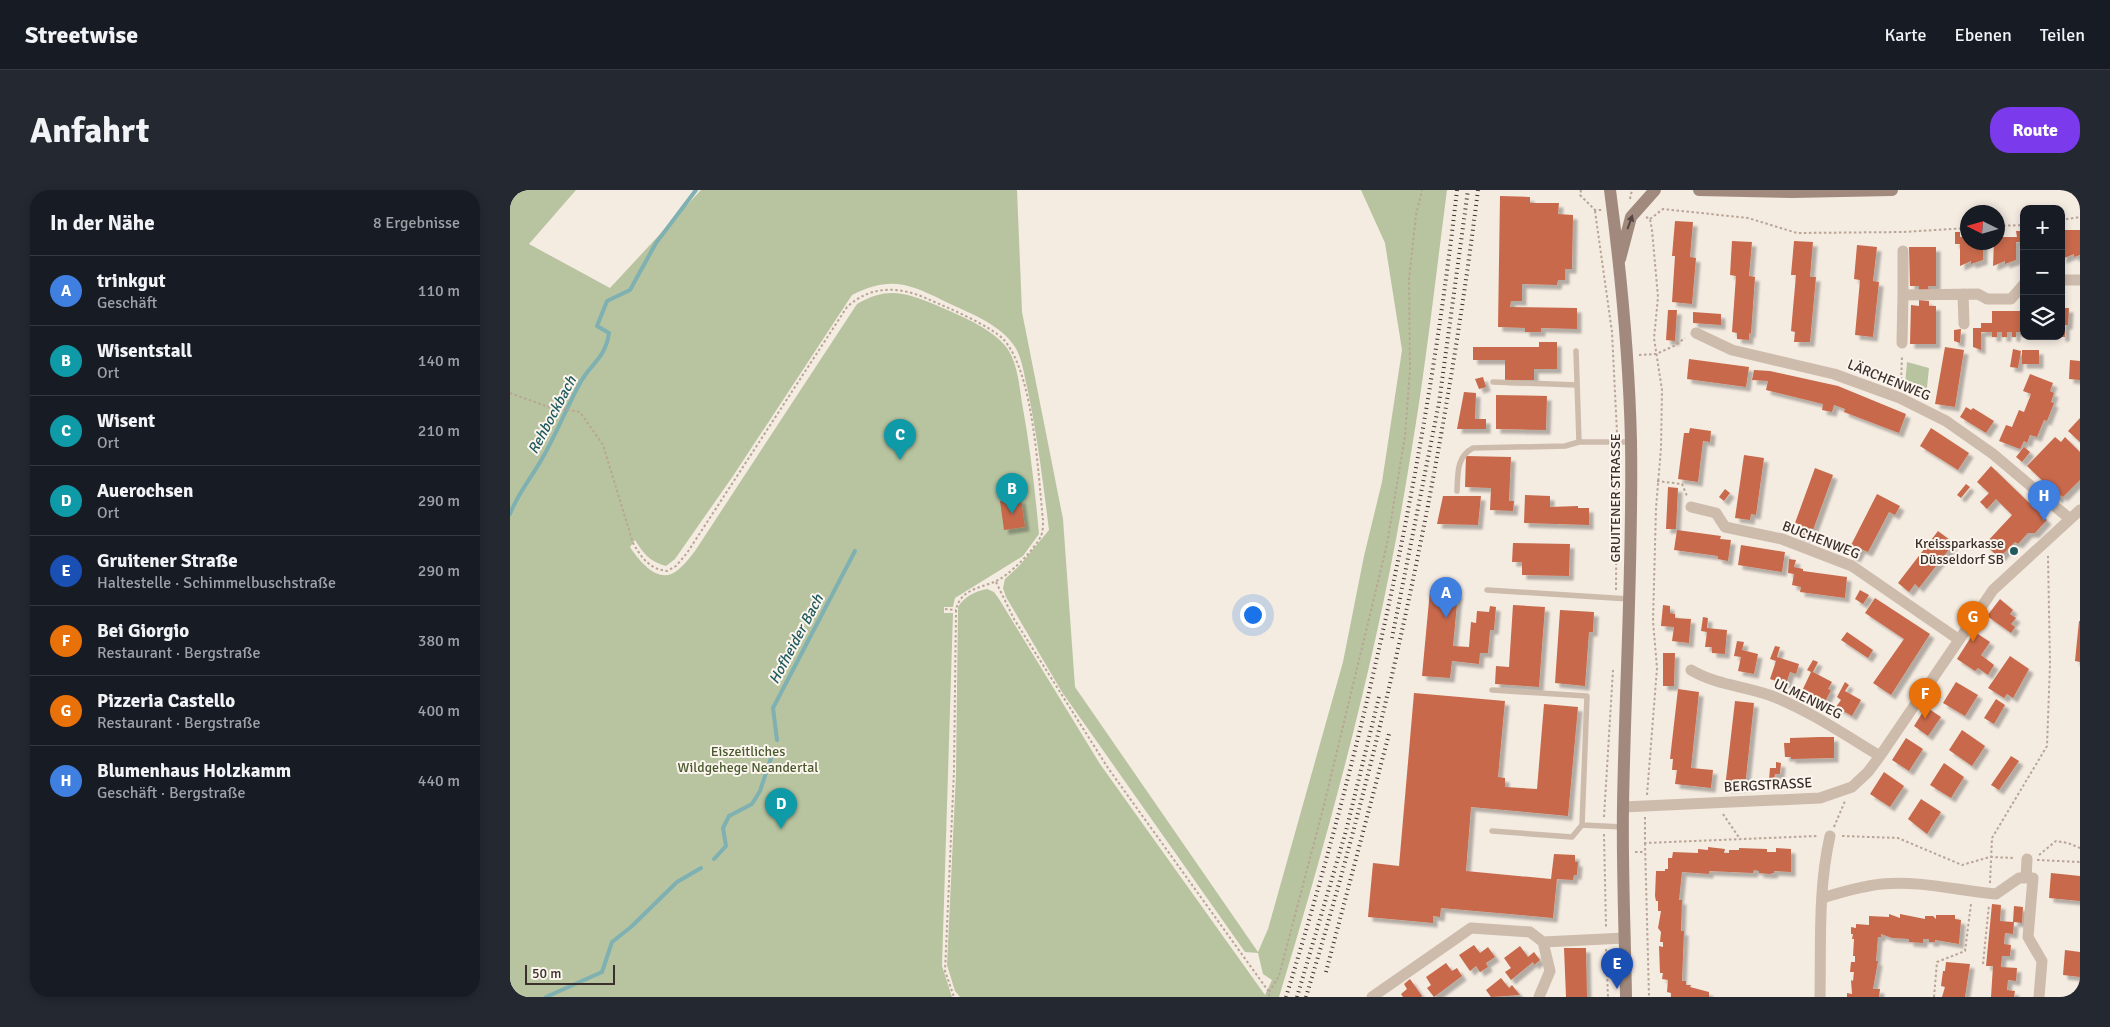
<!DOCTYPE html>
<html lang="de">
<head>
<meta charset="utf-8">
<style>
	:root { --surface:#171b24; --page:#242831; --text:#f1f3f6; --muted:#9ea1a6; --line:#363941; --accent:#7c3aed }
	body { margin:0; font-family:Signika,sans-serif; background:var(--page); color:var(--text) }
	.controls { position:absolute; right:15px; top:15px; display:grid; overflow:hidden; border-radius:10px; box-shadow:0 2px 8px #0003 }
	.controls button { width:45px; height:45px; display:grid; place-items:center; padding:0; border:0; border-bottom:1px solid var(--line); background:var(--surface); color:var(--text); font:25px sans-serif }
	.compass { position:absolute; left:1450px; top:15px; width:45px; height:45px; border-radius:50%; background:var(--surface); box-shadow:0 2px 8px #0003; rotate:275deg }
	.scale { position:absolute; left:15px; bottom:12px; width:90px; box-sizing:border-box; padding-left:5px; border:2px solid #3b302b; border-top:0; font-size:14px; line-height:18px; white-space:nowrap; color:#3b302b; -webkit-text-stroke:4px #fbf5ee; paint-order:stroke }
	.you { position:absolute; left:742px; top:424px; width:18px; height:18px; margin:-12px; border:4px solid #fff; border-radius:50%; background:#1a73e8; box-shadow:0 0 0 8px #1a73e833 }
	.badge { display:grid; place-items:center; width:32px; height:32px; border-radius:50%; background:var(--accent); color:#fff; font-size:16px; font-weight:700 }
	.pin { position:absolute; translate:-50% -41px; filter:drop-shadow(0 1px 2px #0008) }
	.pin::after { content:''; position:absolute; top:26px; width:18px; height:15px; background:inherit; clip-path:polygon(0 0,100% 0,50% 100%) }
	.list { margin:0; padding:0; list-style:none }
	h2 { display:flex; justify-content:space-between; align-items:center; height:65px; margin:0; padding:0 20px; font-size:21px }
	h2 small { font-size:16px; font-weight:400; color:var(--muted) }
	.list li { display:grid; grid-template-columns:32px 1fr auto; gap:15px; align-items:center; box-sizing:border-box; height:70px; padding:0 20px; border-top:1px solid var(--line) }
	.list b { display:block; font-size:19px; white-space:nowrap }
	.list p { margin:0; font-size:16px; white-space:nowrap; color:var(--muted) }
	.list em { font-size:16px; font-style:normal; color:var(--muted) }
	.icon { flex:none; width:28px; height:28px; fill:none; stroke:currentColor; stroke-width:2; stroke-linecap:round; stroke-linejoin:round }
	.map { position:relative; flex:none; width:1570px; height:807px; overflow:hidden; border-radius:20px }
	header { display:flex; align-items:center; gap:30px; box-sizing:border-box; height:70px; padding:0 25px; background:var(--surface); border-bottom:1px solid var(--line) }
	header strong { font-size:24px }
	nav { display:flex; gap:28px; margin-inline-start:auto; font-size:18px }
	.intro { display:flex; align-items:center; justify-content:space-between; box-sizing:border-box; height:120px; padding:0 30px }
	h1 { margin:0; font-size:35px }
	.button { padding:12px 22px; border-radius:20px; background:var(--accent); color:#fff; font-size:18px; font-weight:700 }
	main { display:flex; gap:30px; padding:0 30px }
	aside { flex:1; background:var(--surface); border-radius:20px; box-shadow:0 2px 8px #0003 }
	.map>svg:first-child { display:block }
	.green { fill:#b8c4a0 }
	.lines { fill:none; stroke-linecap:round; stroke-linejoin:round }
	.stream { stroke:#7fb0b2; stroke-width:4 }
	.building { fill:#c8694b; filter:url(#shadow) }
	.path { stroke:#b9a596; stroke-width:2; stroke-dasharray:2.5 2.5; stroke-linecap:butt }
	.lane { stroke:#cdbbac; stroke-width:5.5 }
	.street { stroke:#cdbbac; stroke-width:11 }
	.secondary { stroke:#a18a7d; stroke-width:12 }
	.rail { stroke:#3b302b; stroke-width:4; stroke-dasharray:1 4; stroke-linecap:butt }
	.oneway { fill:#544640 }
	.poi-dot { fill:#1f5a5e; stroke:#fbf5ee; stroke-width:2 }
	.labels { text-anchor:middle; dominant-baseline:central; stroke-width:4; stroke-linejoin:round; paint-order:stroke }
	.street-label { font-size:14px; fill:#3b302b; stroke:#fbf5ee }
	.poi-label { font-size:14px; fill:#3b302b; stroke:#fbf5ee; text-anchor:end }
	.park-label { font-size:14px; fill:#4a5a2e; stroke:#fbf5ee }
	.water-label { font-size:15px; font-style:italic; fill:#1f5a5e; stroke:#fbf5ee }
</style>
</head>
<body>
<header>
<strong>Streetwise</strong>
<nav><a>Karte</a><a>Ebenen</a><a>Teilen</a></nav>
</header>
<div class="intro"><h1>Anfahrt</h1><a class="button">Route</a></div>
<main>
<aside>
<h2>In der Nähe<small>8 Ergebnisse</small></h2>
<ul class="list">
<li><span class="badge" style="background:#3f7fe0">A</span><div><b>trinkgut</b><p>Geschäft</p></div><em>110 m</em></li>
<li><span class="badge" style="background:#0f9aa8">B</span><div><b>Wisentstall</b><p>Ort</p></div><em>140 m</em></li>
<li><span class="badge" style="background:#0f9aa8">C</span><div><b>Wisent</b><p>Ort</p></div><em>210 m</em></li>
<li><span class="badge" style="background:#0f9aa8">D</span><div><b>Auerochsen</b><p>Ort</p></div><em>290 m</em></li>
<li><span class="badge" style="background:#1a4fb4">E</span><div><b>Gruitener Straße</b><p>Haltestelle · Schimmelbuschstraße</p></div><em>290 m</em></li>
<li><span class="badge" style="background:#e8710a">F</span><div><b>Bei Giorgio</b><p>Restaurant · Bergstraße</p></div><em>380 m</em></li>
<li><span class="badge" style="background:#e8710a">G</span><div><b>Pizzeria Castello</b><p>Restaurant · Bergstraße</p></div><em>400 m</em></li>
<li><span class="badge" style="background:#3f7fe0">H</span><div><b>Blumenhaus Holzkamm</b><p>Geschäft · Bergstraße</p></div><em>440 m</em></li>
</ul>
</aside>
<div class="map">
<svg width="1570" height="807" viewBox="0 0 1570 807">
	<defs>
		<filter id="shadow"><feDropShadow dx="4.5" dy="4.5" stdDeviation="1" flood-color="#0004"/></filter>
	</defs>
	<rect width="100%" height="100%" fill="#f4ebe1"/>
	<path class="green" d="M0 0H66L19 54 100 98 191 0H507L512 122 553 329 565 497 748 762 758 739 833 472 854 366 872 292 892 160 875 53 851 0H937C925 92 915 184 899 275 870 455 822 633 769 807H450L445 801 437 775 446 584 448 417C454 407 465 401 477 399L484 402 489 409 590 574 755 805 762 790 753 784 748 763 735 762 552 502 496 407 493 398 495 389 509 376 539 340C533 292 527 244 517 197 514 184 512 168 505 157 490 133 456 122 432 110 396 92 378 87 342 105L223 286 165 369 156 376C140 372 133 363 125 350L120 357C130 372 150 397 169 379 175 374 180 367 185 361L347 114C378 96 396 103 426 115 449 125 482 138 497 158 508 174 509 195 512 213 520 256 525 300 529 344L513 366 445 408 443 417H434V423H443L432 776 442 807H0Z
		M1397 172 1419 178 1416 207 1395 195Z"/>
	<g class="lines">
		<path class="stream" d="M0 324C8 303 22 287 33 267 46 244 56 219 69 195 80 173 95 170 99 143L87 136 97 111 120 100 146 53 186 0
			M267 550 263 518 345 361
			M204 669 216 656 213 638 219 626 242 614 250 601 263 562
			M36 807 92 782 102 752 121 737 167 692 191 678"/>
	</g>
	<path class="building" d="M990 6 1020 7V13H1049L1048 24 1063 25 1062 79H1055V90H1048L1047 95 1012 94V111H1001L1000 117 1067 118V139L1031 138V142H1015V138L988 137Z
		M1165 31 1183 32 1180 67 1186 68 1182 114 1162 112 1165 66H1162Z
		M1551 40H1570V65L1564 67V64L1552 69Z
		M1506 41H1514V52H1506V70L1495 74V71L1483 76 1484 52H1488V47H1507Z
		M1445 42H1450V47H1458V52H1473V70L1461 74V71L1450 76V54H1445Z
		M1222 51 1242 52 1239 86 1245 87 1241 144 1239 143V150L1227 149V143L1222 142 1226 86 1220 85Z
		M1284 51 1303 52 1300 87H1306L1300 152H1284L1285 142 1281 141 1286 85H1281Z
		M1347 55 1367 57 1363 91 1369 92 1363 147 1345 145 1350 90 1344 89Z
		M1399 57H1426V96H1418L1419 101H1409V96H1400Z
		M1409 110 1419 111V116H1426V154H1400L1401 115 1409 116Z
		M1551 118H1559L1558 135H1555V147H1551Z
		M1158 120H1167L1165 151 1156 150Z
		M1482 121H1511V142H1506V147H1502V142H1497V147H1492V142H1487V147H1482V142H1471V160L1463 157V138H1471V133H1482Z
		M1183 122 1211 124V135L1183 133Z
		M1451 139 1450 153 1444 151V140Z
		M1029 152H1047V179H1024V190H995V170H963V157H1029Z
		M1435 157 1454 160 1445 217 1425 214Z
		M1503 159 1511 161 1508 178 1500 177Z
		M1512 160H1529V174H1512Z
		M1179 169 1239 177 1236 197 1177 189Z
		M1560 170 1570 171V190L1559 189Z
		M1244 180 1260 181 1328 196 1396 224 1389 243 1334 222 1335 219 1324 215 1322 222 1312 220 1313 214 1256 200 1258 191 1242 190Z
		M1520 184 1543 193 1540 201 1544 203 1541 212 1544 213 1537 231 1534 230 1527 247 1520 245 1517 253 1514 251 1510 259 1489 251 1496 235 1502 237 1509 220 1514 222 1521 204 1513 201Z
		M973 187 976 197 969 199 965 189Z
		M954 202 966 203 965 229H976V239H947Z
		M986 205 1037 206 1036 240 986 239Z
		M1456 217 1461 220 1463 218 1484 231 1476 243 1450 227Z
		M1570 228V252L1558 241Z
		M1180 238 1201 241 1200 252 1193 251 1188 292 1168 289 1174 243H1179Z
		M1421 238 1459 263 1448 280 1410 256Z
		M1545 247 1551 252 1555 247 1570 262V290L1553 307 1551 305 1548 309 1539 301 1541 299 1517 276Z
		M1514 257 1520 262 1512 272 1506 267Z
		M1234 265 1254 268 1246 325 1241 324 1240 330 1225 328Z
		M956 266 1001 267 999 311H1004L1003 321 980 320 981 298 955 297Z
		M1481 276 1537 330 1525 343H1518L1508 354 1505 352 1489 368 1475 354 1502 325 1486 309 1477 319 1470 312 1479 303 1467 292Z
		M1305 278 1323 285 1303 340 1301 339 1297 348 1288 345 1292 335 1285 333Z
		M1456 294 1460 297 1451 308 1447 305Z
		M1158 297 1168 298 1166 339H1156Z
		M1215 299 1220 303 1214 311 1209 307Z
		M1367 304 1390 316 1385 325 1379 322 1358 362 1351 359 1346 368 1337 363Z
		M1015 305 1040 306V317L1068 316V318H1079V335L1014 333Z
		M933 306H971L968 335 927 334Z
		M511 309 515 337 494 340 490 311Z
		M1167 340 1211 346 1210 349 1221 350 1218 371 1208 369V366L1164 360Z
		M1428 341 1444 353 1409 398 1405 394 1399 402 1388 393Z
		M1003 353 1060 354 1059 386 1012 385V372H1002Z
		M1231 355 1275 362 1272 382 1228 375Z
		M1279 369 1286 370 1284 377 1293 379V381L1337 387 1335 408 1290 402 1291 397 1282 395 1284 384 1278 383Z
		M920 400 948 403 943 456 959 457 961 432 966 433 967 421 979 422 980 416 986 417 984 440H980L978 463H970L969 474 942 471 940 488 912 486Z
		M1350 400 1359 405 1353 414 1345 409Z
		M1365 408 1420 444 1381 505 1363 493 1394 449 1355 423Z
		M1490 409 1503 420 1500 424 1506 428 1501 434 1505 437 1501 443 1477 426Z
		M1003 415 1035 417 1029 497 985 494 986 476 999 477Z
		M1153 415 1160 416V423L1165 424V428L1181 429 1179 453 1162 451 1164 437 1151 436Z
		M1050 420 1084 422 1083 442H1079L1075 496 1045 493Z
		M1193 427 1198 428 1197 438 1217 440 1215 464 1202 463V457H1195L1197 442 1191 441Z
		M1569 431H1570V472L1565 471Z
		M1337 442 1363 460 1358 468 1331 450Z
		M1468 444 1480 452 1471 465 1484 475 1478 485 1468 478 1465 481 1447 469 1461 447Z
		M1227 451 1234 452 1232 460 1248 464 1244 484 1228 481 1231 467 1224 466Z
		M1265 456 1270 457 1267 467 1289 474 1286 484 1280 482 1276 494 1260 489 1266 471 1260 469Z
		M1153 463H1165L1164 496H1153Z
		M1500 466 1519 479 1503 508 1497 504 1494 508 1478 498Z
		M1303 470 1308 472 1303 482 1322 492 1318 499 1321 500 1315 512 1292 501 1301 482 1297 480Z
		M1335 492 1339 495 1335 501 1351 510 1342 526 1326 517 1331 510 1327 507Z
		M1446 492 1468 505 1455 526 1433 513Z
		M1168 499 1189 502 1181 578 1203 580 1201 598 1165 594 1167 580H1162L1163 569H1160Z
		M904 503 995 511 988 587 995 588V597L1027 599 1034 514 1068 517 1058 626 961 617 956 681 1041 689 1044 664 1065 665V672H1068L1067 685H1064L1063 690 1047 689 1043 728 931 718 930 727 923 726V733L858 727 863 673 889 676Z
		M1486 509 1495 515 1484 534 1474 528Z
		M1225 511 1244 513 1235 597 1215 598Z
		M1416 517 1431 527 1418 546 1404 536Z
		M1452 540 1475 556 1462 576 1439 560Z
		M1309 547H1324V568L1281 569V567H1275L1274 553H1280V548Z
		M1396 548 1413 559 1399 581 1382 570Z
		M1501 566 1509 571 1489 600 1481 595Z
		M1266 572 1271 573 1270 584H1265L1264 591 1259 590 1260 578H1266Z
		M1434 573 1454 587 1441 608 1420 595Z
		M1374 582 1394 596 1380 617 1360 604Z
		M1411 609 1431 622 1417 644 1398 629Z
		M1198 657 1215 659 1214 663H1219V660H1229V658L1257 659V662H1266V658L1281 659V682L1264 681V683L1260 684 1249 683V681L1244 680 1243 683 1199 681V684L1172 682 1169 710H1172L1171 741H1174L1172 791H1176V795H1181L1180 797 1199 802V807H1161V803L1157 802 1158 790 1152 789 1153 783H1150L1149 756 1153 757V752H1150L1151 742 1148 738 1151 721H1148V711H1146L1145 706 1146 681H1155V679H1158V668H1162L1163 662 1188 663V659L1198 660Z
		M1541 683 1570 686V711L1539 708Z
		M1482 714 1491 715 1490 731 1503 732 1504 716 1513 717 1512 733 1504 732 1503 744 1495 743 1494 754 1501 755 1500 766H1492L1491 777 1507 778 1506 791 1498 790 1497 800 1505 801 1504 807H1481L1483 776H1476Z
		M1379 724 1390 728V724L1415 729V726H1423L1426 729V725H1445V729L1451 730 1449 754 1425 750V752H1419V749H1413V753L1399 752V749L1382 748 1371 744V747H1368L1366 771H1368L1363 799H1370L1369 807H1337V803L1342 804 1341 790 1343 791 1344 782H1340L1341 772H1345V766H1343L1344 749H1342L1343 744H1341V737L1346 738V734L1359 735V726L1379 727Z
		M964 755 970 763 978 757 985 767 976 773 978 777 970 782 966 776 960 781 949 765Z
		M1010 756 1018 767 1024 762 1030 770 1024 775 1023 772 1001 790 995 782 1001 778 994 768Z
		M1054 758H1076L1077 807H1056Z
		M1555 760 1570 762V787L1553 785Z
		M1436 772 1460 774 1455 807H1432L1435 797 1431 796 1433 781H1435Z
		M936 773 942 781 947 778 952 786 924 807 917 798 921 795 916 787Z
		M991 788 999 798 1002 795 1010 805 981 807 976 800Z
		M900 789 912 806 911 807H893L891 804 897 799 894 794Z"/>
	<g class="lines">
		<path class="path" d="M1071 0 1070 5 1085 20H1092
			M1120 9 1122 0
			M1085 21 1102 142 1107 243
			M1136 27 1140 29 1142 40 1148 107 1144 148 1152 200 1151 258 1146 318 1143 431 1147 478 1137 605
			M1140 29 1153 19 1238 28 1287 43 1393 42 1458 38
			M1551 30 1570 27
			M1488 36 1514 35
			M1129 165 1146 164 1164 156 1175 148
			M1391 195 1392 165
			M0 203 36 216 70 222 93 255 123 353C131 367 139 379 157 381L166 376 177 363 337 117C361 95 389 96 418 109 438 118 480 135 494 150 524 184 528 285 533 330 533 335 533 342 531 346 525 359 498 387 484 392 469 398 450 400 446 420L444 581 435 781 444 807
			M1147 291 1172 294 1177 306
			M486 392 504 429 598 578 759 802V807
			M1106 400 1107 260
			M435 419 446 420
			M1213 624 1230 649
			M1094 627 1103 480
			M1135 627V653L1307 646
			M1324 637 1335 611
			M1094 644 1096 737
			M1332 646 1388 648 1452 675 1480 667 1505 668
			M1135 653 1139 807
			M1125 662H1135
			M1529 665 1546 651 1558 653 1570 658
			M1527 670 1570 672
			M1480 693 1482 648 1537 556 1540 474 1538 366
			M1096 759 1098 807
			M1473 774 1479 715
			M759 802 769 786 814 615 877 354 895 246 900 180 899 89 906 25 912 0
			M1424 807 1427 772 1455 761 1461 714"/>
		<path class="lane" d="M1066 161 1069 252H1121
			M983 192 1067 195
			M947 301C948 284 946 267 963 258L1055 256 1069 252
			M977 400 1119 409
			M982 500 1077 506 1072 635 1113 637
			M982 641 1062 647 1072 635"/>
		<path class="street" d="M1393 61V105L1468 104 1477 109H1501L1514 94
			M1551 90H1570
			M1453 104 1454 134
			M1186 143 1222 160 1324 184 1390 208 1436 231 1483 264 1560 329
			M1392 153 1393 105
			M1181 317 1206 323 1215 337 1272 349 1342 376 1448 449
			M1181 480C1206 495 1235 496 1262 506 1300 521 1335 545 1370 566
			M1113 617 1310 608 1342 597 1358 582 1370 566 1483 400 1570 320
			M1516 688 1517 669
			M1312 708C1332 702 1351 696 1372 694 1409 690 1449 701 1486 704L1509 688H1523L1518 747 1532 771 1529 807
			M862 807 961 738 1020 742 1033 752 1115 748
			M1029 807 1040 781 1033 752
			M1310 807C1311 754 1308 698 1320 646"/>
		<path class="secondary" d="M1100 0C1111 83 1119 167 1121 251 1123 373 1115 494 1113 616 1112 680 1115 744 1116 807
			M1189 0 1282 2 1382 0
			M1110 69 1121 27 1145 0"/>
		<path class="rail" d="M882 448 929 213 958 0
			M816 782 879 544
			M776 807C857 544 916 274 947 0
			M787 807 836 641 869 507
			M796 807C876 544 934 273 968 0"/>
	</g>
	<defs><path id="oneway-solid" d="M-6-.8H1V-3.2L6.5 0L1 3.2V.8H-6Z" transform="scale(1.25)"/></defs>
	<use class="oneway" href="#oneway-solid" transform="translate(1120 32) rotate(-70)"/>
	<circle class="poi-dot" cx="1504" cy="361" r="5"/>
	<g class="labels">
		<g class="street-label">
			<text transform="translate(1379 190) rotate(22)">LÄRCHENWEG</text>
			<text transform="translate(1105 308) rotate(-90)">GRUITENER STRASSE</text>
			<text transform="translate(1311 350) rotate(21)">BUCHENWEG</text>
			<text transform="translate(1298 509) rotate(26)">ULMENWEG</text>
			<text transform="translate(1258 595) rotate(-3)">BERGSTRASSE</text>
		</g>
		<g class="poi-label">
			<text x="1494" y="353">Kreissparkasse<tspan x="1494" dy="16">Düsseldorf SB</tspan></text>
		</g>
		<g class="park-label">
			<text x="238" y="561">Eiszeitliches<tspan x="238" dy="16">Wildgehege Neandertal</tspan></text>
		</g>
		<g class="water-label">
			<text transform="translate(42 225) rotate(-62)">Rehbockbach</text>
			<text transform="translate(286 449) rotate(-62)">Hofheider Bach</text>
		</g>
	</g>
</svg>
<div class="controls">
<button>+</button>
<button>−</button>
<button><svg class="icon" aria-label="layers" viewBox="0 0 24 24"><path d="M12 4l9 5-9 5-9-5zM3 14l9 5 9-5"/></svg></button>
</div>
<svg class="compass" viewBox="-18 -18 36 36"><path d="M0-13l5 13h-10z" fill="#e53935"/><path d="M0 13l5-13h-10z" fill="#9ea1a6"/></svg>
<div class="scale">50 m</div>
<div class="you"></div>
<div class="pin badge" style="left:936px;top:428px;background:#3f7fe0">A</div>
<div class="pin badge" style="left:502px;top:324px;background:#0f9aa8">B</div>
<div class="pin badge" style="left:390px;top:270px;background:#0f9aa8">C</div>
<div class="pin badge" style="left:271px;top:639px;background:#0f9aa8">D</div>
<div class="pin badge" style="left:1107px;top:799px;background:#1a4fb4">E</div>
<div class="pin badge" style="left:1415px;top:529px;background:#e8710a">F</div>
<div class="pin badge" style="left:1463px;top:452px;background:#e8710a">G</div>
<div class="pin badge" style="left:1534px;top:331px;background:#3f7fe0">H</div>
</div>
</main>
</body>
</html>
